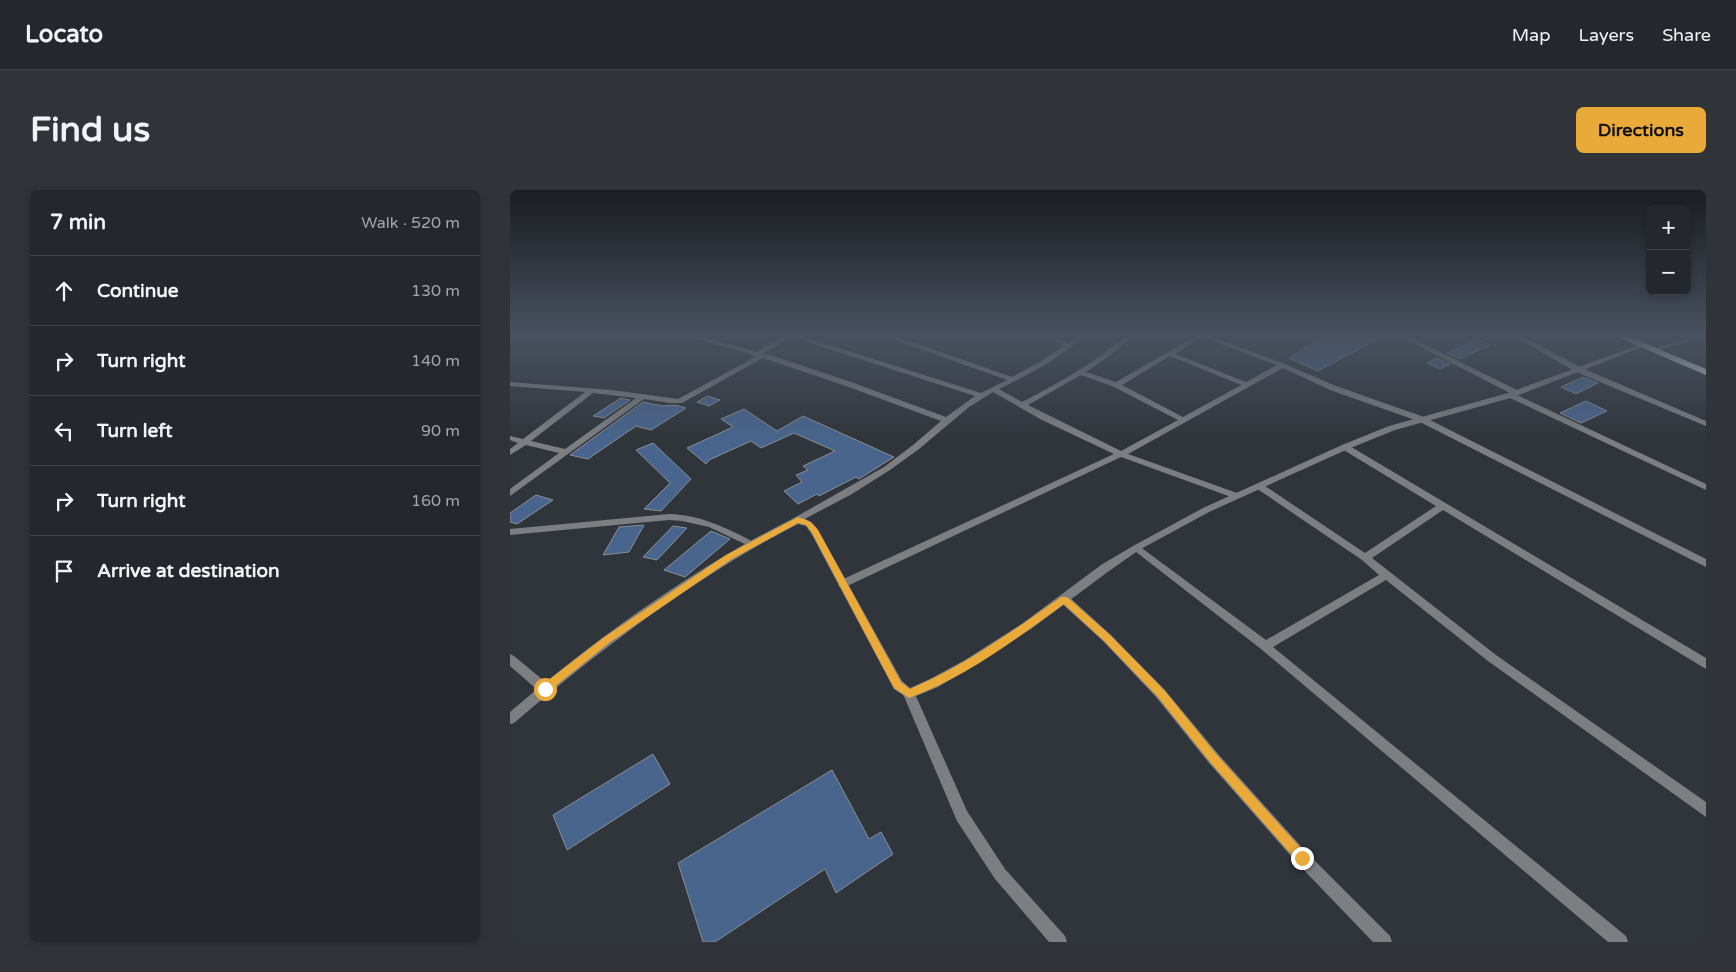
<!DOCTYPE html>
<html lang="en">
<head>
<meta charset="utf-8">
<style>
	:root { --surface:#24282c; --page:#303438; --text:#f1f3f6; --muted:#a3a6a9; --line:#414448; --accent:#eaaa39 }
	body { margin:0; font-family:"Varela Round",sans-serif; background:var(--page); color:var(--text) }
	.controls { position:absolute; right:15px; top:15px; display:grid; overflow:hidden; border-radius:8px; box-shadow:0 2px 8px #0003 }
	.controls button { width:45px; height:45px; display:grid; place-items:center; padding:0; border:0; border-bottom:1px solid var(--line); background:var(--surface); color:var(--text); font:25px sans-serif }
	.stop { position:absolute; width:15px; height:15px; margin:-11px; border:4px solid #eaaa39; border-radius:50%; background:#fff }
	.stop.end { background:#eaaa39; border-color:#fff; box-shadow:0 1px 5px #0008 }
	.list { margin:0; padding:0; list-style:none }
	h2 { display:flex; justify-content:space-between; align-items:center; height:65px; margin:0; padding:0 20px; font-size:21px }
	h2 small { font-size:16px; font-weight:400; color:var(--muted) }
	.list li { display:grid; grid-template-columns:32px 1fr auto; gap:15px; align-items:center; box-sizing:border-box; height:70px; padding:0 20px; border-top:1px solid var(--line) }
	.list b { display:block; font-size:19px; white-space:nowrap }
	.list em { font-size:16px; font-style:normal; color:var(--muted) }
	.icon { flex:none; width:28px; height:28px; fill:none; stroke:currentColor; stroke-width:2; stroke-linecap:round; stroke-linejoin:round }
	.map { position:relative; flex:none; width:1196px; height:752px; overflow:hidden; border-radius:8px }
	header { display:flex; align-items:center; gap:30px; box-sizing:border-box; height:70px; padding:0 25px; background:var(--surface); border-bottom:1px solid var(--line) }
	header strong { font-size:24px }
	nav { display:flex; gap:28px; margin-inline-start:auto; font-size:18px }
	.intro { display:flex; align-items:center; justify-content:space-between; box-sizing:border-box; height:120px; padding:0 30px }
	h1 { margin:0; font-size:35px }
	.button { padding:12px 22px; border-radius:8px; background:var(--accent); color:#111; font-size:18px; font-weight:700 }
	main { display:flex; gap:30px; padding:0 30px }
	aside { flex:1; background:var(--surface); border-radius:8px; box-shadow:0 2px 8px #0003 }
	.map>svg:first-child { display:block }
	.building { fill:#49658d; stroke:#898f96 }
	.lines { fill:none; stroke-linecap:round; stroke-linejoin:round }
	.minor { fill:#7c7e81; fill-rule:evenodd }
	.tertiary { fill:#7c7e81; fill-rule:evenodd }
	.trunk { fill:#d1d6de; fill-rule:evenodd }
	.route { fill:#eaaa39 }
</style>
</head>
<body>
<header>
<strong>Locato</strong>
<nav><a>Map</a><a>Layers</a><a>Share</a></nav>
</header>
<div class="intro"><h1>Find us</h1><a class="button">Directions</a></div>
<main>
<aside>
<h2>7 min<small>Walk · 520 m</small></h2>
<ul class="list">
<li><svg class="icon" aria-label="ahead" viewBox="0 0 24 24"><path d="M12 20V5M6 11l6-6 6 6"/></svg><div><b>Continue</b></div><em>130 m</em></li>
<li><svg class="icon" aria-label="right" viewBox="0 0 24 24"><path d="M7 20v-9h11M14 6l5 5-5 5"/></svg><div><b>Turn right</b></div><em>140 m</em></li>
<li><svg class="icon" aria-label="left" viewBox="0 0 24 24"><path d="M17 20v-9H6M10 6l-5 5 5 5"/></svg><div><b>Turn left</b></div><em>90 m</em></li>
<li><svg class="icon" aria-label="right" viewBox="0 0 24 24"><path d="M7 20v-9h11M14 6l5 5-5 5"/></svg><div><b>Turn right</b></div><em>160 m</em></li>
<li><svg class="icon" aria-label="arrive" viewBox="0 0 24 24"><path d="M6 21V4h12l-3 4 3 4H6"/></svg><div><b>Arrive at destination</b></div></li>
</ul>
</aside>
<div class="map">
<svg width="1196" height="752" viewBox="0 0 1196 752">
	<rect width="100%" height="100%" fill="#30353b"/>
	<path class="building" d="M817 144H877L808 181 779 168Z
		M966 149 980 155 950 169 937 163Z
		M927 168 940 174 930 179 917 173Z
		M1073 187 1088 193 1066 204 1051 197Z
		M198 206 210 210 199 216 187 212Z
		M111 208 120 210 94 228 83 226Z
		M1076 211 1097 221 1071 233 1050 223Z
		M133 212 153 216 165 215 176 218 141 240 126 236 78 269 60 265Z
		M234 219 267 241 293 226 384 267 349 289 346 287 309 306 307 304 288 314 274 301 292 292 286 285 298 280 293 276 325 261 284 243 251 258 241 251 199 270 196 274 177 258 223 237 211 229Z
		M143 253 181 289 151 321 134 319 160 293 126 260Z
		M26 305 43 310 7 334 0 332V323Z
		M134 335 119 362 93 365 109 337Z
		M163 336 177 338 147 370 133 367Z
		M201 341 220 349 175 387 154 380Z
		M143 564 160 594 57 660 43 625Z
		M322 580 359 649 371 642 383 664 326 703 315 679 205 752H193L168 673Z"/>
	<g class="lines">
		<path class="minor" d="M170 144H183L247 162 277 144H285L471 203 497 190 368 144H379L502 187 528 173 554 156 533 144H542L558 153 568 144H575C551 169 519 184 489 199L512 212C543 196 574 179 602 157 610 151 615 144 625 144L598 167 576 182 606 192 686 146 697 145 775 174 826 196 914 227 1196 369V377L908 231 820 200 773 178 618 264 730 304 731 306 730 308H724L611 267 333 398 329 397 328 394 329 391 604 264 532 230 483 202 459 217 409 259 380 280 342 304 287 333 282 330 284 328 374 277 403 255 431 231 336 196 253 168 172 213H160L134 209 0 306V299L49 263 16 255 0 265V259L8 253 0 250V246L13 249 75 202 0 196V192L102 200 168 209 245 167 237 163ZM281 147 465 206 436 227 341 192 254 163ZM689 149H696L767 175 736 192 665 164ZM660 166 731 195 673 227 612 195ZM571 185 604 197 668 230 611 261 518 215ZM83 203 126 208 55 259 21 251Z
			M885 144H894L1009 201 1010 203 1007 205 1196 294V300L998 207 997 205 1000 203Z
			M1000 144H1009L1072 178 1196 231V236L1066 182Z
			M1191 144H1196V147L1150 160 1147 158Z
			M832 255H838L1196 468V479L933 320 862 368 986 465 1196 612V627L978 471 876 390 763 457 1116 746 1118 752H1098L751 459 621 358 626 355 629 356 756 450 869 385 852 370 746 298 745 296 746 294H752L855 363 926 316 832 259Z
			M159 324C191 325 216 338 244 352L246 354 241 357 199 337 172 331 159 330 0 345V339Z
			M554 405 558 406 601 445 654 499 709 565 797 663 880 746 882 752H863L787 673 699 573 646 507 593 451 550 412 549 409 550 406Z
			M0 464 4 466 39 495 41 499 39 503 35 504 31 503 0 476Z
			M399 499 403 500 405 504 457 621 495 679 555 746 557 752H539L485 689 447 631 393 504 395 500Z"/>
		<path class="tertiary" d="M1131 154 1134 156 1133 157 1004 207 885 240 838 259 699 322 629 360 599 381 521 439 463 476 428 497 399 509 384 499 301 343 296 336 288 334C186 386 91 459 4 533L0 534V522C87 448 182 379 284 328 294 326 302 332 308 340L392 491 400 498 420 489 455 470 513 433 591 375 623 356 693 318 832 255 879 236 998 203Z"/>
		<path class="trunk" d="M1100 144H1113L1196 179V185Z"/>
	</g>
	<linearGradient id="sky" x2="0" y2="1"><stop stop-color="#1a1d20"/><stop offset="0.58" stop-color="#485160"/><stop offset="1" stop-color="#485160" stop-opacity="0"/></linearGradient>
	<rect width="1196" height="250" fill="url(#sky)"/>
	<path class="route" d="M288 327 301 332 308 340 391 492 400 499C454 476 503 441 551 407H557L600 445 654 500 707 565 796 664 798 668 796 672 792 674 788 672 700 572 647 506 594 451 554 414C506 449 455 488 399 508L384 498 302 343 296 335 288 333 222 369 99 453 38 502H31V496L93 448 216 365Z"/>
</svg>
<div class="controls">
<button>+</button>
<button>−</button>
</div>
<div class="stop" style="left:35px;top:499px"></div>
<div class="stop end" style="left:792px;top:668px"></div>
</div>
</main>
</body>
</html>
